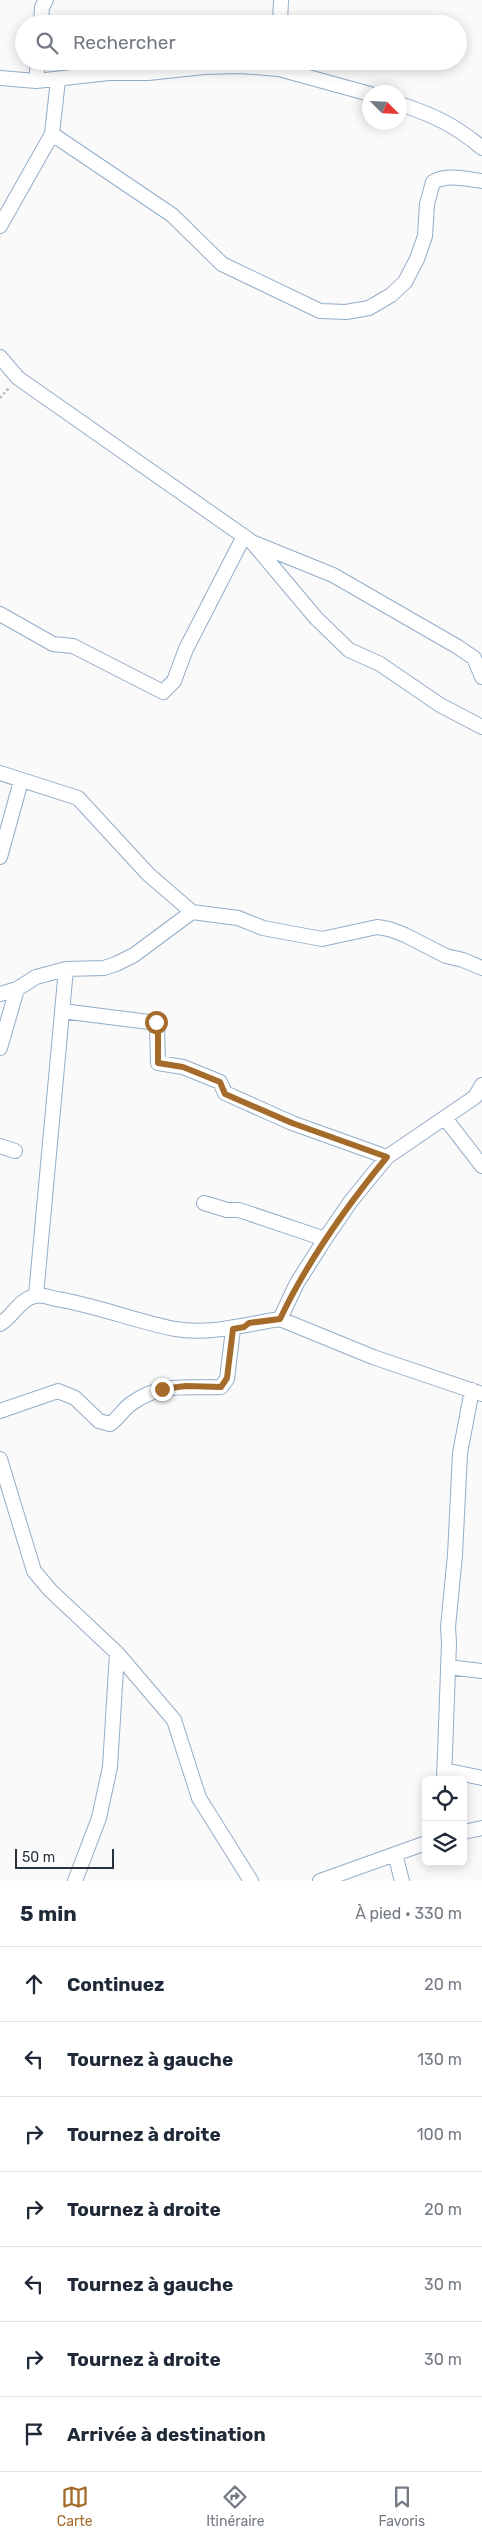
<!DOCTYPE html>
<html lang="fr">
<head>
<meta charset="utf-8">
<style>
	:root { --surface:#fff; --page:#f6f6f7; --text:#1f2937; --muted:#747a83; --line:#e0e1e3; --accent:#a56b2a }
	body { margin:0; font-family:Rubik,sans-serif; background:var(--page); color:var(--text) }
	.controls { position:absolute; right:15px; bottom:15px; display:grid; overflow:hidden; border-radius:8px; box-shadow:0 2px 12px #0003 }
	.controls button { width:45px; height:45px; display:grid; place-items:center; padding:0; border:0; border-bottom:1px solid var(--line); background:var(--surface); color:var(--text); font:25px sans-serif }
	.compass { position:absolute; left:362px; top:85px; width:45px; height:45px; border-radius:50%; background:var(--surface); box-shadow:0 2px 12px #0003; rotate:114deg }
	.scale { position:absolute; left:15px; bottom:12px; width:99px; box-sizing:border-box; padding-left:5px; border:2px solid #28323d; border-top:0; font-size:14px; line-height:18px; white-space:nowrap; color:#28323d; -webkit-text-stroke:4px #fff; paint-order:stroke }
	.stop { position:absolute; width:15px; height:15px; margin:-11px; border:4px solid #a56b2a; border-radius:50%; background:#fff }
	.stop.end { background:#a56b2a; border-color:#fff; box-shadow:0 1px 5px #0008 }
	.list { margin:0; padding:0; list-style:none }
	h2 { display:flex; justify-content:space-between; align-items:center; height:65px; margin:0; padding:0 20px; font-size:21px }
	h2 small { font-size:16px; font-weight:400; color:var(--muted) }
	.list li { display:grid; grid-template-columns:32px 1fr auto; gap:15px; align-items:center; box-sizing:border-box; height:75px; padding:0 20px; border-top:1px solid var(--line) }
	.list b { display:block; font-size:19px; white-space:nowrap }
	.list em { font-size:16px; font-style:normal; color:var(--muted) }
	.icon { flex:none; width:28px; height:28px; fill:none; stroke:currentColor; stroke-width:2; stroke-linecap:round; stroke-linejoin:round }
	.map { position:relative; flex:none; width:482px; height:1881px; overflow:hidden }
	.search { position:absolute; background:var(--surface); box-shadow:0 2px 12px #0003; left:15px; right:15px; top:15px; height:55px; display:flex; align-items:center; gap:12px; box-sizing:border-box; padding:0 18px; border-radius:28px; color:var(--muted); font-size:19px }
	.sheet { height:590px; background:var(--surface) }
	nav { display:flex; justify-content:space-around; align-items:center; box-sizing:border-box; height:70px; border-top:1px solid var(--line); background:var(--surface); font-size:14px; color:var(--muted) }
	nav a { display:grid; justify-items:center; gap:2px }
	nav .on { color:var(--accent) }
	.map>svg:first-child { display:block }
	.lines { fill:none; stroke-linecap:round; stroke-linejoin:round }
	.minor-casing { stroke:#94adc8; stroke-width:16 }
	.path { stroke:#bbbec1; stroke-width:2.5; stroke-dasharray:2.5 2.5; stroke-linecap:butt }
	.minor { stroke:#fff; stroke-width:14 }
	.route { stroke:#a56b2a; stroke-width:6 }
</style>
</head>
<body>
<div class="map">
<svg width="482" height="1881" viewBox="0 0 482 1881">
	<rect width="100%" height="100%" fill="#fafafa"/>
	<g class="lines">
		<defs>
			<path id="minor" d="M41 24 42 7 46 0
				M280 24 281 0
				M0 78 36 81 109 73H148L204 67 240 66 279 69 370 94
				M58 80 52 134 172 215 222 264 320 311 346 312 369 308 391 295 405 282 417 259 425 236 427 204 433 182C448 174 465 179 482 181
				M36 81 38 61
				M400 104C433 115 455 125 482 148
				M0 226 52 134
				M0 357 18 378 252 542 316 618 349 650 380 664 440 705 482 727
				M254 543 333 575 458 647 474 658 482 677
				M0 614 53 644 73 646 163 692 174 681 186 649 244 536
				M0 773 78 798 148 874 192 912
				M0 857 21 781
				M0 994 17 989 36 977 66 969 104 968 116 964 134 955 192 912 238 918 263 928 322 939 377 927 389 929 405 935 446 956 463 960 482 968
				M62 1011 157 1023 158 1063 183 1067 220 1082 225 1093 292 1123 387 1157
				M0 1048 17 989
				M445 1118 482 1166
				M0 1146 15 1151
				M204 1203 227 1210H239L325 1239
				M36 1295 66 969
				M280 1319 373 1357 482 1394
				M0 1324C12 1317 20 1299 35 1296 41 1294 51 1298 57 1299 98 1306 135 1321 175 1329 212 1335 245 1324 280 1319L297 1283 325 1239 351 1201 387 1157 475 1097 482 1085
				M0 1411 58 1391 75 1398 99 1421 110 1424C119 1418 123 1409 132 1403 164 1381 186 1389 221 1387L227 1379 233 1329
				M0 1459 34 1571 50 1590 117 1653 174 1720 199 1798 251 1881
				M448 1667 482 1671
				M444 1770 482 1778
				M444 1780 449 1643 448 1627 455 1555 460 1453 472 1390
				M463 1832 482 1828
				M395 1854 402 1881
				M75 1881 99 1818 110 1767 117 1653
				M320 1881 426 1843"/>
		</defs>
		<use href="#minor" class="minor-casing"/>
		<path class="path" d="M0 398 9 388"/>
		<use href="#minor" class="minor"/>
	</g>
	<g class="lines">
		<path class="route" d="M156 1022 158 1025V1063L183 1067 220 1082 225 1094 292 1123 387 1157C345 1208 308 1260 280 1319L249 1323 244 1327 233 1329 227 1378 221 1387 186 1386 162 1389"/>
	</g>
</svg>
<div class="controls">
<button><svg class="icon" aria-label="locate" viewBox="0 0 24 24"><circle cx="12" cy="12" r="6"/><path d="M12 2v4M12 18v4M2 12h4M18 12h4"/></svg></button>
<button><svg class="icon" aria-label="layers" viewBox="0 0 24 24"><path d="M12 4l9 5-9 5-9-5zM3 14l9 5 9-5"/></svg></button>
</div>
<svg class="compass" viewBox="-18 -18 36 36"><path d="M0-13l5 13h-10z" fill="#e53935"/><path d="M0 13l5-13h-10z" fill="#747a83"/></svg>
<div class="scale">50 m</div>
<div class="stop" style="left:156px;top:1022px"></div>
<div class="stop end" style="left:162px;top:1389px"></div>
<div class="search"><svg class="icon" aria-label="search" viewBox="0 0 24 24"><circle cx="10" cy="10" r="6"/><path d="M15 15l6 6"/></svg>Rechercher</div>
</div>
<section class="sheet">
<h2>5 min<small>À pied · 330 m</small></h2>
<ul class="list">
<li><svg class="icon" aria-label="ahead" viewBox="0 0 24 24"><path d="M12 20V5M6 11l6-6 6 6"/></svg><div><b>Continuez</b></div><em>20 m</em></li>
<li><svg class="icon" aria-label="left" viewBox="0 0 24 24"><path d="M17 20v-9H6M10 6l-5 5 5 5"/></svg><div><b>Tournez à gauche</b></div><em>130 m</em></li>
<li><svg class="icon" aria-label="right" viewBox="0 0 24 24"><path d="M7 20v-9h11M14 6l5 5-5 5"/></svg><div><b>Tournez à droite</b></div><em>100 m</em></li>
<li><svg class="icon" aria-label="right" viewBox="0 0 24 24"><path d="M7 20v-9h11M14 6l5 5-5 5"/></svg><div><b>Tournez à droite</b></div><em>20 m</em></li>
<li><svg class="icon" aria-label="left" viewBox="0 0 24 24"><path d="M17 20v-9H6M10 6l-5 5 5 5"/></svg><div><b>Tournez à gauche</b></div><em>30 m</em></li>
<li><svg class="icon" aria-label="right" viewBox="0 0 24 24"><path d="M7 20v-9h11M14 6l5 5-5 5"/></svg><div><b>Tournez à droite</b></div><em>30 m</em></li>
<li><svg class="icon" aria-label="arrive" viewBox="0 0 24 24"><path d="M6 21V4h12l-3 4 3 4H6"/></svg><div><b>Arrivée à destination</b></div></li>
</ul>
</section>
<nav>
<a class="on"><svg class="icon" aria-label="map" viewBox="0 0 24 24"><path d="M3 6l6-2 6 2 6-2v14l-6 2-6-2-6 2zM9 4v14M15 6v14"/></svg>Carte</a>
<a><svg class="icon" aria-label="directions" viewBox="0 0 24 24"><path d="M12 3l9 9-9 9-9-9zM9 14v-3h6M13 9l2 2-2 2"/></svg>Itinéraire</a>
<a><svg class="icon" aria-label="saved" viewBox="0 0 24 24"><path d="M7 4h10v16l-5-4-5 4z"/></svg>Favoris</a>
</nav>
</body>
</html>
